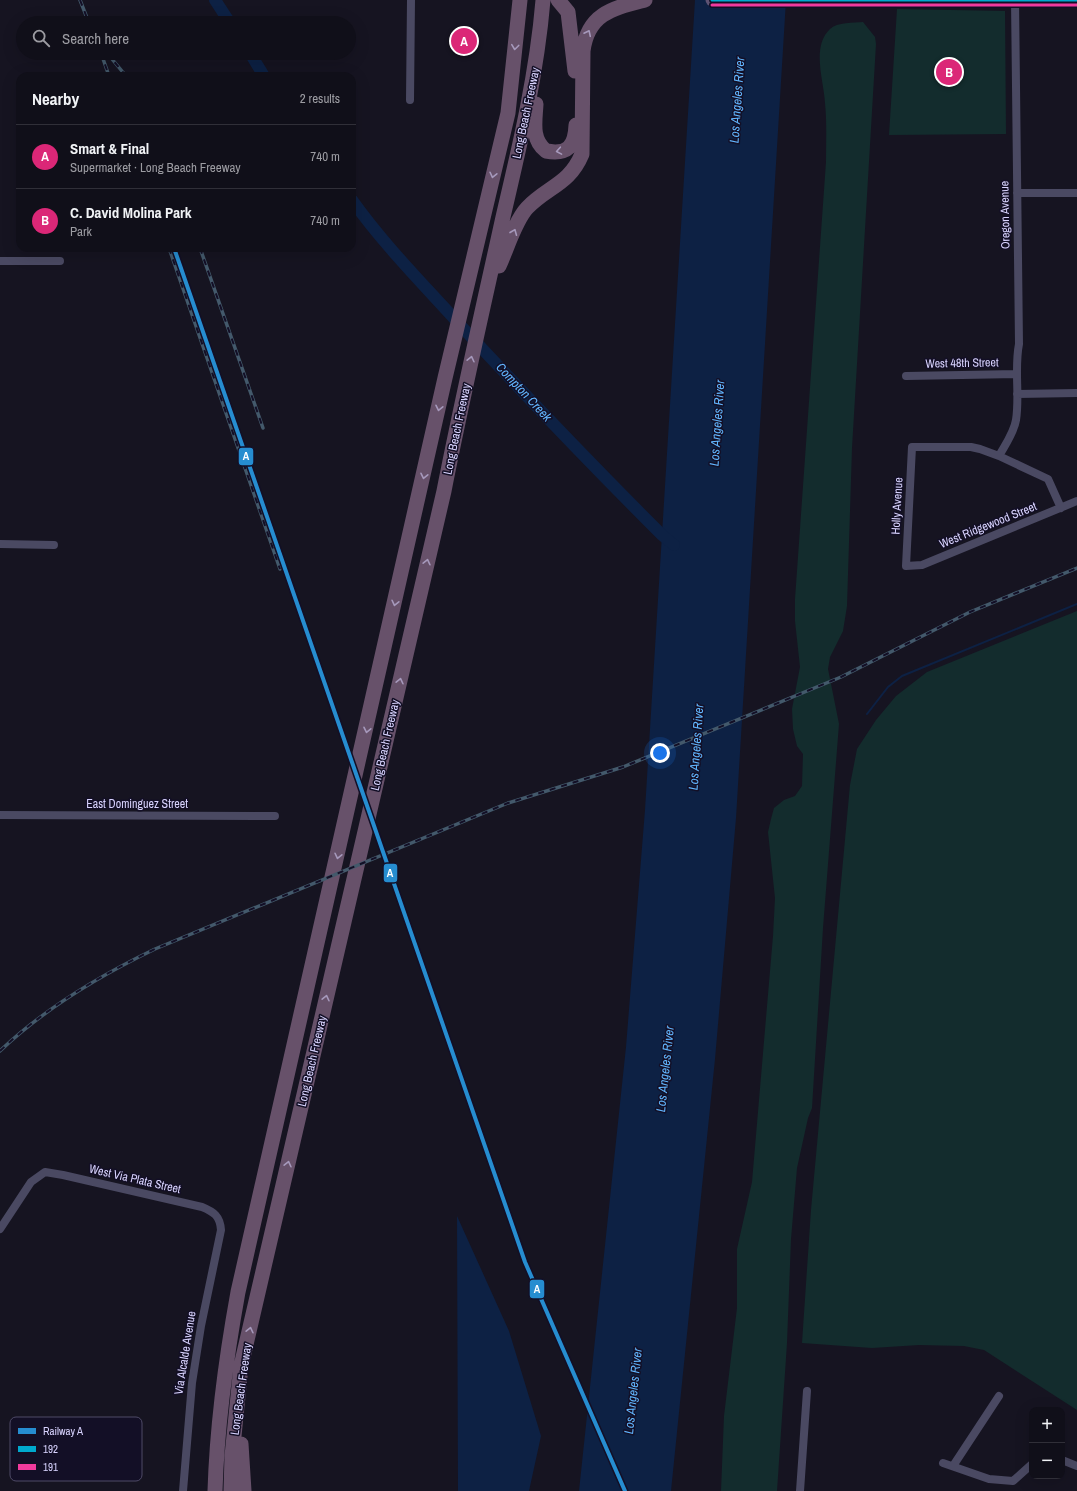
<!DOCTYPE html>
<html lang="en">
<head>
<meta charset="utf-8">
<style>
	:root { --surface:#100f19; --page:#1e1d26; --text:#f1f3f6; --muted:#9c9ca2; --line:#302f38; --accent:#db2777 }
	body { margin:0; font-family:"Archivo Narrow",sans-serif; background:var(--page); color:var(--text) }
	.controls { position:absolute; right:12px; bottom:12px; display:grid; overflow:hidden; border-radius:8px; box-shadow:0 4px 16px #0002 }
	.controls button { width:36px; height:36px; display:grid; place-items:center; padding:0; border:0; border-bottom:1px solid var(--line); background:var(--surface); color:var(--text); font:20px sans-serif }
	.you { position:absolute; left:660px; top:753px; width:14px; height:14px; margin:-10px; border:3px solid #fff; border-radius:50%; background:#1a73e8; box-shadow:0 0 0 6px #1a73e833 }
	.badge { display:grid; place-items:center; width:26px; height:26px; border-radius:50%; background:var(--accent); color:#fff; font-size:13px; font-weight:700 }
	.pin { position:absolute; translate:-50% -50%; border:2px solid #fff; box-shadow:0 1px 4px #0006 }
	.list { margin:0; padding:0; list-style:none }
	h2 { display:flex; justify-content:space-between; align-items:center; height:52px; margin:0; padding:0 16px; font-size:17px }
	h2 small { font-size:13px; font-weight:400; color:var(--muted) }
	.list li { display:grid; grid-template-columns:26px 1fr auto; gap:12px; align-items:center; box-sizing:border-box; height:64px; padding:0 16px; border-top:1px solid var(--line) }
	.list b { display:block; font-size:15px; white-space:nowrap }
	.list p { margin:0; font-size:13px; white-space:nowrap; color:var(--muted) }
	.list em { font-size:13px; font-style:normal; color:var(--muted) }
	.icon { flex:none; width:22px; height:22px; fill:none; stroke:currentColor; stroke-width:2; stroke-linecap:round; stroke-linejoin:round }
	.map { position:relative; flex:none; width:1077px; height:1491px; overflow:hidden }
	.search { position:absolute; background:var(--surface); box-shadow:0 4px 16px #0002; left:16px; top:16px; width:340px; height:44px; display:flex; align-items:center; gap:10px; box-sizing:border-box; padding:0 14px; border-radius:22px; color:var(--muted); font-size:15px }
	.panel { position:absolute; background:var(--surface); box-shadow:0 4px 16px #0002; left:16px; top:72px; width:340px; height:180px; border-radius:12px }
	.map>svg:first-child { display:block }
	.green { fill:#132c2d }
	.water { fill:#0d2144 }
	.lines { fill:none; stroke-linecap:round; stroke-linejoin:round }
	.stream { stroke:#0d2144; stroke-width:2 }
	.river { stroke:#0d2144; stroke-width:12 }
	.street { stroke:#4a4962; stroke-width:8 }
	.primary { stroke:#5e5373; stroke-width:13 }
	.highway { stroke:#67516a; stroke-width:15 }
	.rail-casing { stroke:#43596b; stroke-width:3.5 }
	.rail { stroke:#130f26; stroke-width:2; stroke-dasharray:6; stroke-linecap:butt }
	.bus-1-casing { stroke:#130f26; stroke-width:6 }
	.bus-2-casing { stroke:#130f26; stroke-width:6 }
	.bus-1 { stroke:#00a9ce; stroke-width:3 }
	.bus-2 { stroke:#f13a9d; stroke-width:3 }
	.rail-1-casing { stroke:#130f26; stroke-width:7 }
	.rail-1 { stroke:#268dd0; stroke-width:4 }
	.oneway { stroke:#a699bc }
	.labels { text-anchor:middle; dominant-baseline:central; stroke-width:3; stroke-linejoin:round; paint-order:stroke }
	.street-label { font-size:12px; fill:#d9d4ff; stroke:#130f26 }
	.water-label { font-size:13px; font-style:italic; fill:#62b6ff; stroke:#130f26 }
	.key { fill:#130f26; stroke:#4e4a67; stroke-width:1 }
	.key-label { font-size:11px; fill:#d9d4ff }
	.line-badge { stroke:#130f26; stroke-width:1.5 }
	.badge-label { font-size:11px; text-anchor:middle; font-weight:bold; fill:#fff }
</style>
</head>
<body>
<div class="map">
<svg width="1077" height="1491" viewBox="0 0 1077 1491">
	<rect width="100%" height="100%" fill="#161421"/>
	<path class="green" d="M897 9 1005 11 1006 134 889 135Z
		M863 22 875 37 876 44 852 448 847 606 843 631 830 657 828 669 839 724 823 928 812 1108 808 1118 797 1168 791 1239 787 1343 777 1491H721L724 1416 737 1308V1249L752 1182 773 936 775 898 768 832 771 819 774 808 784 800 795 796 802 786 803 754 797 746 793 729 792 709 800 667 795 621V599L826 162C826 142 827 123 825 103 824 81 811 47 830 29 837 22 854 23 863 22Z
		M1077 611V1410L984 1350 964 1346 919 1345 872 1348 802 1343 811 1210 850 785 857 749 876 720 896 696 927 672Z"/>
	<path class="water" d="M695 0H786L736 818 715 1059 671 1491H579L626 1047 645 810Z
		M457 1216 509 1331 541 1436 529 1491H458Z"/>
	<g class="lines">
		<path class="stream" d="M867 714 888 687 902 676 1077 604"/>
		<path class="river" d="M215 0 230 23
			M250 53 264 76
			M352 200C384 245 424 285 461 326 527 397 594 467 662 535L674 545"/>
		<path class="street" d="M1015 0 1019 344C1014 369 1020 395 1016 420 1014 433 1005 445 999 456L1048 479 1061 508
			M410 100 411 0
			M1017 193H1077
			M0 261H60
			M906 376 1017 374
			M1017 394 1077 393
			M999 456 980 449 971 447H912L906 566 922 565 1077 501
			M0 544 54 545
			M0 815 275 816
			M0 1229 31 1182 45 1172 63 1175 202 1207C214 1212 220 1216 221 1230L201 1326 192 1383 183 1491
			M1062 1460 1077 1466
			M943 1463 989 1479 1013 1481 1032 1464
			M953 1466 999 1396
			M800 1491 807 1391"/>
		<path class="primary" d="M712 0H1077"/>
		<path class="highway" d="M558 0 568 12 575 71
			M536 104C535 122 531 139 546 151 568 155 575 146 576 125
			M499 266C507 249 515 221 527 208 548 186 569 185 582 154L583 51C588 13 614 8 645 0
			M241 1444 244 1491
			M215 1491C217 1424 226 1358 238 1292L445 378 508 113 520 0
			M231 1491 232 1456 241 1366 444 491C462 399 483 308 503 217 520 145 537 73 543 0"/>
		<defs>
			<path id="rail" d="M80 0 89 23
				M101 53 109 76
				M107 53 126 76
				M169 248 280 569
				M200 248 263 428
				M0 1051C45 1008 99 976 155 949L508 803 623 767 841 677 970 612 1077 568"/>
		</defs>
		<use href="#rail" class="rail-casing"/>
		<use href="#rail" class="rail"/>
		<defs>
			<path id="bus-1" d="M712 0H1077"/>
			<path id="bus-2" d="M712 5H1077"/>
		</defs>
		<use href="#bus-1" class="bus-1-casing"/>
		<use href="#bus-2" class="bus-2-casing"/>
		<use href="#bus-1" class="bus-1"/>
		<use href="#bus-2" class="bus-2"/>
		<defs>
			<path id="rail-1" d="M174 248 525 1262 625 1491"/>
		</defs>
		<use href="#rail-1" class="rail-1-casing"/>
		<use href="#rail-1" class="rail-1"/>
	</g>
	<defs><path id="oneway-chevron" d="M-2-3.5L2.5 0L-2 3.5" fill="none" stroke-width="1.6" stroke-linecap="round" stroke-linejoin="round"/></defs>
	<g class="oneway">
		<use href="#oneway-chevron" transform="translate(588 33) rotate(-64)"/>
		<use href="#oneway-chevron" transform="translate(515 47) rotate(97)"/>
		<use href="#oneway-chevron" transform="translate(559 151) rotate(170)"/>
		<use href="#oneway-chevron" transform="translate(493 175) rotate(103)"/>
		<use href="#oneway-chevron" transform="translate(514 232) rotate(-68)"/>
		<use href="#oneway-chevron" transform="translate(471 359) rotate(-77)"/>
		<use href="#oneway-chevron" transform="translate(439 408) rotate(102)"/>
		<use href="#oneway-chevron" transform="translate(424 476) rotate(102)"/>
		<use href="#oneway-chevron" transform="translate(427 562) rotate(-77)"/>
		<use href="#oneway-chevron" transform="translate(395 603) rotate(103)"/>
		<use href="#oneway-chevron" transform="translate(400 681) rotate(-77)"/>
		<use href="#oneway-chevron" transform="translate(367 730) rotate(102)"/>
		<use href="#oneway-chevron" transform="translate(338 856) rotate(103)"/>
		<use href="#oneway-chevron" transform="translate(326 998) rotate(-77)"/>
		<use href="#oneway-chevron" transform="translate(288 1164) rotate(-77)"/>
		<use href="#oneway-chevron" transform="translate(250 1330) rotate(-77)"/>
	</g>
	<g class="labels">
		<g class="street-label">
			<text transform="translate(526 113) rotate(-78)">Long Beach Freeway</text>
			<text transform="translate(1005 215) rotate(-91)">Oregon Avenue</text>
			<text transform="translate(962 363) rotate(-1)">West 48th Street</text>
			<text transform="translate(457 429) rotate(-78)">Long Beach Freeway</text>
			<text transform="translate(897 506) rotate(-87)">Holly Avenue</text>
			<text transform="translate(988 525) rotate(-22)">West Ridgewood Street</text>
			<text transform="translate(385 745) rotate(-77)">Long Beach Freeway</text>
			<text x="137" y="804">East Dominguez Street</text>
			<text transform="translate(312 1061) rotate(-77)">Long Beach Freeway</text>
			<text transform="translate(135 1179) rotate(13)">West Via Plata Street</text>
			<text transform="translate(185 1353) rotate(-81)">Via Alcalde Avenue</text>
			<text transform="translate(241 1389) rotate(-82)">Long Beach Freeway</text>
		</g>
		<g class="water-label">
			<text transform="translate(737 100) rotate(-86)">Los Angeles River</text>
			<text transform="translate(524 392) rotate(47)">Compton Creek</text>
			<text transform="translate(717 423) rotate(-86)">Los Angeles River</text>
			<text transform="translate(696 747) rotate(-86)">Los Angeles River</text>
			<text transform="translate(665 1069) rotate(-84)">Los Angeles River</text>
			<text transform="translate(633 1391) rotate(-84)">Los Angeles River</text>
		</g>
	</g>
	<rect x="10" y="1417" width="132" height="64" rx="6" class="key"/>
	<rect x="18" y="1428" width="18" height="6" fill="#268dd0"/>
	<rect x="18" y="1446" width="18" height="6" fill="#00a9ce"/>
	<rect x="18" y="1464" width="18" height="6" fill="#f13a9d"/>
	<g class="key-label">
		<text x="43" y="1435">Railway A</text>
		<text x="43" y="1453">192</text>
		<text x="43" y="1471">191</text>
	</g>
	<g class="line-badge">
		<rect x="238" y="447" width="16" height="19" rx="4" fill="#268dd0"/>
		<rect x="383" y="863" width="15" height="20" rx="4" fill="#268dd0"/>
		<rect x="529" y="1279" width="16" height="20" rx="4" fill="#268dd0"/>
	</g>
	<g class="badge-label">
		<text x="246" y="460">A</text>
		<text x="390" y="877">A</text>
		<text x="537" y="1293">A</text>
	</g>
</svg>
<div class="controls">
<button>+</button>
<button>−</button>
</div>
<div class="you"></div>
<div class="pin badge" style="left:464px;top:41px">A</div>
<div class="pin badge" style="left:949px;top:72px">B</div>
<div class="search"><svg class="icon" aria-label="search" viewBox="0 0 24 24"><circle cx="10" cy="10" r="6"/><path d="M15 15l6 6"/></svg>Search here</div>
<section class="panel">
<h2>Nearby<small>2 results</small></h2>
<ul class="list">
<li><span class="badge">A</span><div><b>Smart &amp; Final</b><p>Supermarket · Long Beach Freeway</p></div><em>740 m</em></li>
<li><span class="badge">B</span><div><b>C. David Molina Park</b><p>Park</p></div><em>740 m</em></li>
</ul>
</section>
</div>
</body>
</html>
